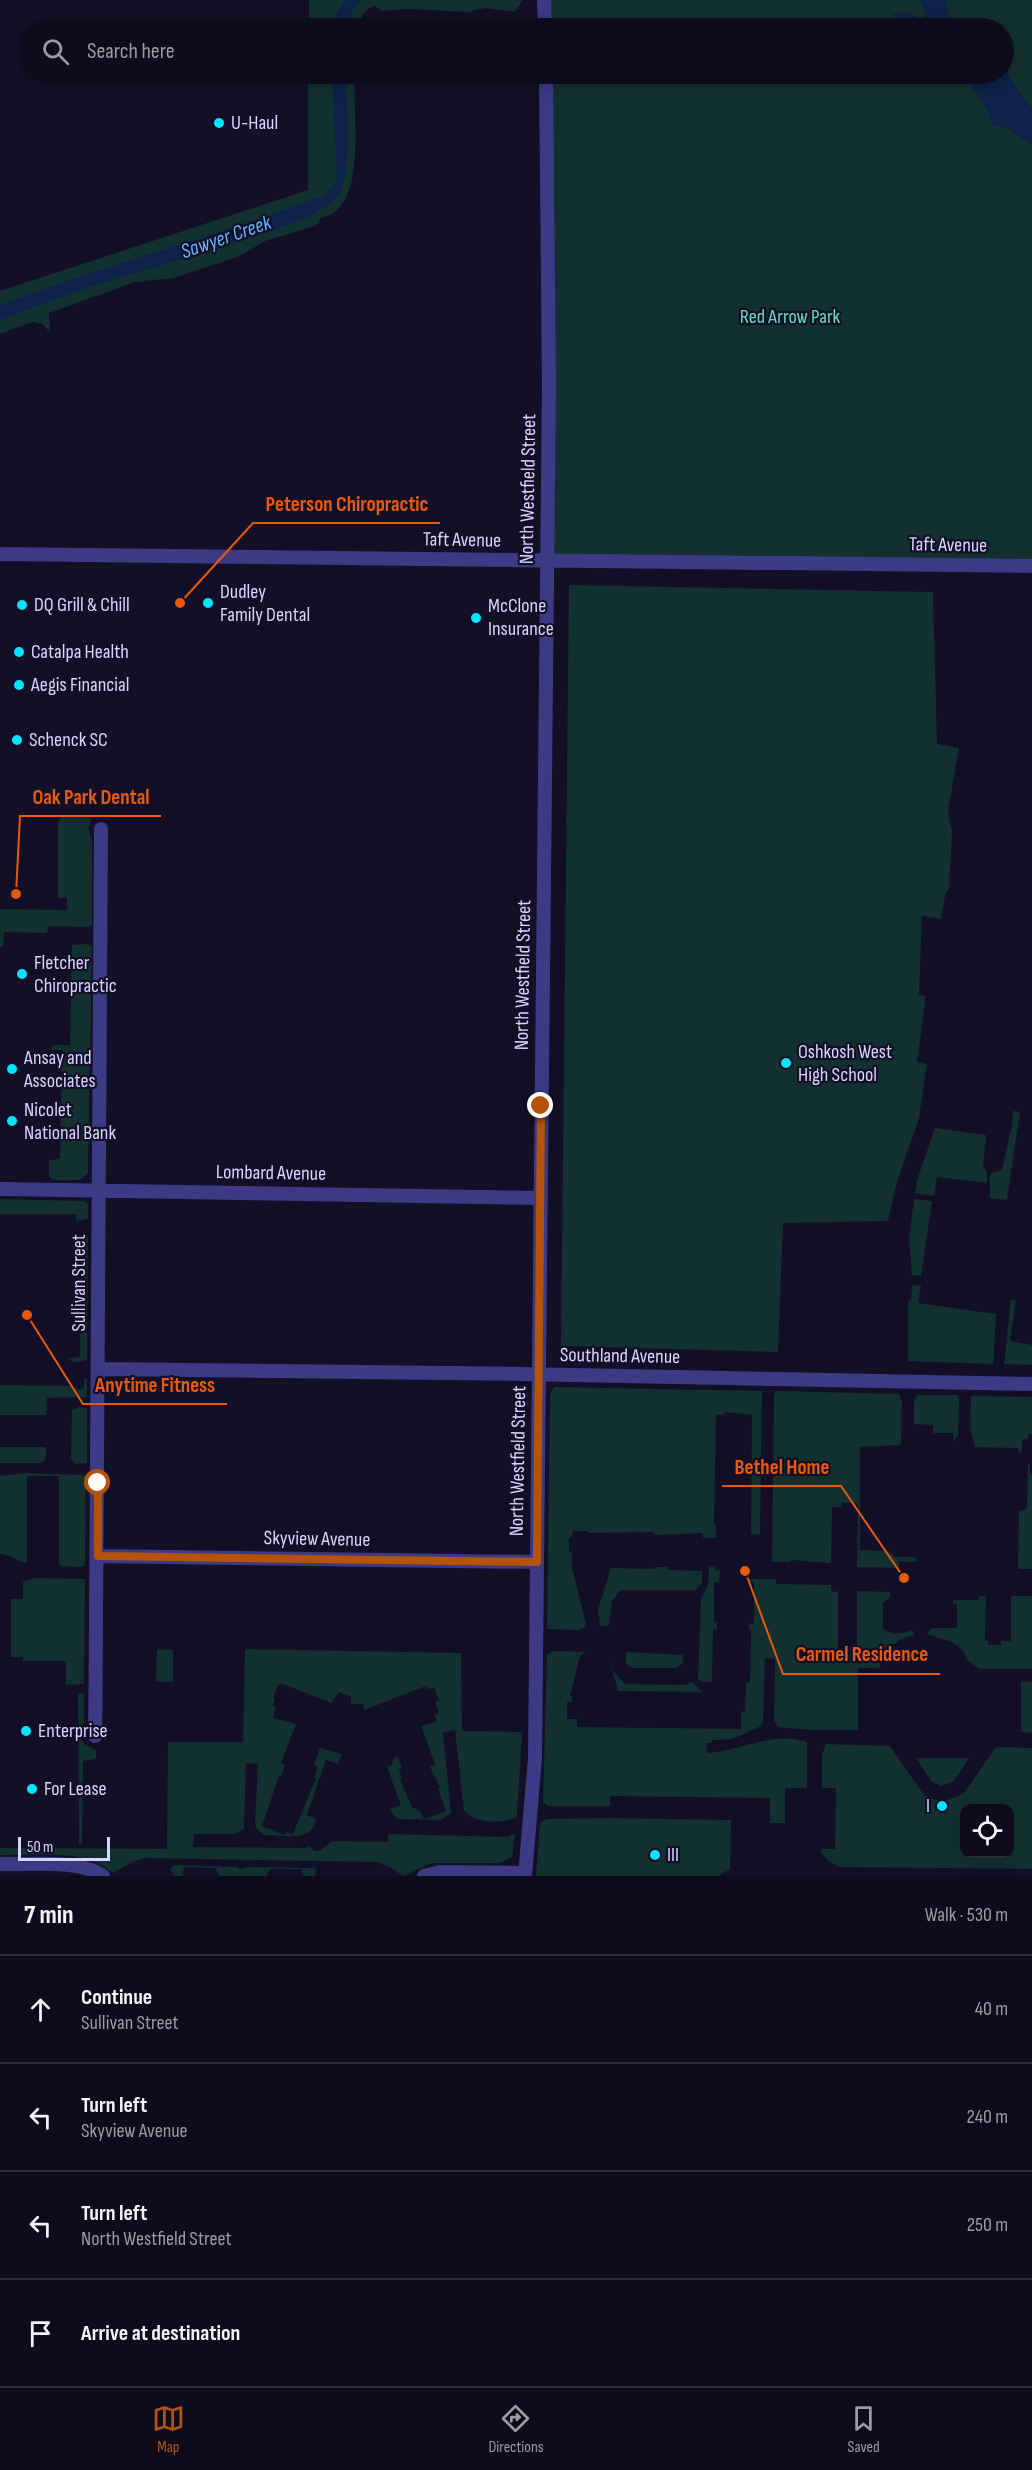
<!DOCTYPE html>
<html lang="en">
<head>
<meta charset="utf-8">
<style>
	:root { --surface:#0e0b1c; --page:#1c1929; --text:#f1f3f6; --muted:#9b9ba3; --line:#2e2b3b; --accent:#b45309 }
	body { margin:0; font-family:"Sofia Sans Condensed",sans-serif; background:var(--page); color:var(--text) }
	.controls { position:absolute; right:18px; bottom:18px; display:grid; overflow:hidden; border-radius:12px; box-shadow:0 3px 15px #0003 }
	.controls button { width:54px; height:54px; display:grid; place-items:center; padding:0; border:0; border-bottom:2px solid var(--line); background:var(--surface); color:var(--text); font:30px sans-serif }
	.scale { position:absolute; left:18px; bottom:15px; width:92px; box-sizing:border-box; padding-left:6px; border:3px solid #d9d4ff; border-top:0; font-size:16px; line-height:21px; white-space:nowrap; color:#d9d4ff; -webkit-text-stroke:4px #130f26; paint-order:stroke }
	.stop { position:absolute; width:18px; height:18px; margin:-14px; border:4px solid #b45309; border-radius:50%; background:#fff }
	.stop.end { background:#b45309; border-color:#fff; box-shadow:0 2px 6px #0008 }
	.list { margin:0; padding:0; list-style:none }
	h2 { display:flex; justify-content:space-between; align-items:center; height:78px; margin:0; padding:0 24px; font-size:26px }
	h2 small { font-size:20px; font-weight:400; color:var(--muted) }
	.list li { display:grid; grid-template-columns:39px 1fr auto; gap:18px; align-items:center; box-sizing:border-box; height:108px; padding:0 24px; border-top:2px solid var(--line) }
	.list b { display:block; font-size:22px; white-space:nowrap }
	.list p { margin:0; font-size:20px; white-space:nowrap; color:var(--muted) }
	.list em { font-size:20px; font-style:normal; color:var(--muted) }
	.icon { flex:none; width:33px; height:33px; fill:none; stroke:currentColor; stroke-width:2; stroke-linecap:round; stroke-linejoin:round }
	.map { position:relative; flex:none; width:1032px; height:1876px; overflow:hidden }
	.search { position:absolute; background:var(--surface); box-shadow:0 3px 15px #0003; left:18px; right:18px; top:18px; height:66px; display:flex; align-items:center; gap:15px; box-sizing:border-box; padding:0 21px; border-radius:33px; color:var(--muted); font-size:22px }
	.sheet { height:510px; background:var(--surface) }
	nav { display:flex; justify-content:space-around; align-items:center; box-sizing:border-box; height:84px; border-top:2px solid var(--line); background:var(--surface); font-size:16px; color:var(--muted) }
	nav a { display:grid; justify-items:center; gap:3px }
	nav .on { color:var(--accent) }
	.map>svg:first-child { display:block }
	.green { fill:#12302f; fill-rule:evenodd }
	.water { fill:#0c2248 }
	.lines { fill:none; stroke-linecap:round; stroke-linejoin:round }
	.minor { stroke:#3d3a85; stroke-width:14 }
	.route { stroke:#b45309; stroke-width:8 }
	.poi-dot { fill:#00e5ff; stroke:#130f26; stroke-width:2 }
	.labels { text-anchor:middle; dominant-baseline:central; stroke-width:4.5; stroke-linejoin:round; paint-order:stroke }
	.poi-label { font-size:20px; fill:#d9d4ff; stroke:#130f26; text-anchor:start }
	.park-label { font-size:20px; fill:#5fe0c0; stroke:#130f26 }
	.street-label { font-size:20px; fill:#d9d4ff; stroke:#130f26 }
	.water-label { font-size:21px; font-style:italic; fill:#62b6ff; stroke:#130f26 }
	.leader { fill:none; stroke:#e8590c; stroke-width:2 }
	.callout-dot { fill:#e8590c; stroke:#130f26; stroke-width:2 }
	.callout-label { font-size:21px; text-anchor:middle; font-weight:bold; fill:#e8590c; stroke:#130f26; stroke-width:4.5; stroke-linejoin:round; paint-order:stroke }
</style>
</head>
<body>
<div class="map">
<svg width="1032" height="1876" viewBox="0 0 1032 1876">
	<rect width="100%" height="100%" fill="#130f26"/>
	<path class="green" d="M309 0H523L515 12 485 8 468 12 410 9 381 11 374 5 362 14 359 28H309Z
		M544 0H920L925 12V20H919L908 13 895 21 907 28H545Z
		M945 0H1032V109L1014 85 1004 66V28H951Z
		M308 74H355C352 109 366 191 333 213 330 216 324 217 320 218L319 223 312 227 265 241 238 257 173 278 135 282 49 313 50 333 43 324 32 322 0 334V291L308 190Z
		M546 74H958C976 87 985 103 993 124L1009 128 1032 145V566L547 560Z
		M569 585 933 592 937 744 959 748 948 811 952 832 949 891H946L941 919 922 916 919 995 926 996 917 1062 927 1064 919 1118 897 1182 888 1221 783 1223 778 1352 561 1346Z
		M71 815H84L91 819 88 829 92 840V925L88 927 48 926 47 933 4 932 3 947H0V909L67 910V898H58V823L61 816Z
		M88 944 92 946 88 1173 81 1180H53L49 1176V1160L60 1159 62 1050H52V1045H70L72 945Z
		M1013 1111 1020 1112 1007 1200 990 1198V1174L1002 1169 1012 1125Z
		M935 1128 986 1135 983 1166 987 1173V1183L937 1177 934 1196 915 1193 917 1180Z
		M0 1199 84 1201 88 1204V1219L76 1221V1214H0Z
		M914 1199 932 1201 921 1276 912 1275 909 1238Z
		M78 1235 88 1237 87 1360 74 1362 68 1359 80 1357 81 1265C74 1254 72 1246 78 1235Z
		M921 1285 918 1303 996 1314 993 1364 908 1361V1302L911 1300 912 1286Z
		M1011 1299 1016 1300 1010 1341 1032 1345V1365L1004 1364Z
		M84 1378 87 1379V1397L47 1398 46 1415H0V1385L72 1386 80 1390 84 1387Z
		M554 1387 762 1391 760 1534H751L752 1415 725 1412 724 1415H716L714 1524 716 1525V1538H703V1533L655 1535 654 1532 588 1533V1531H573L572 1537 569 1538V1551L572 1553V1567L586 1624 584 1628 579 1630 547 1629 550 1395Z
		M776 1391 899 1394 902 1402 901 1445 860 1447V1550L888 1551 895 1557H916V1562L899 1561V1568L857 1567 858 1504 842 1502 841 1507H832L831 1563 791 1560V1562H772L774 1395Z
		M917 1395H957L959 1399 958 1436 953 1441V1433H933V1425L914 1424V1401Z
		M971 1396 1032 1397V1434L1028 1435V1439L1022 1440V1452H1019L1018 1448 975 1447 970 1428Z
		M80 1407 87 1409V1463L76 1464 71 1459 72 1410Z
		M0 1447H46V1459L41 1463H0Z
		M1028 1464H1030V1474L1032 1475V1569H1018L1019 1511 1025 1510 1027 1506Z
		M26 1473 86 1475 85 1565 82 1567 61 1566 59 1564V1476H27V1563C16 1563 13 1554 0 1554V1476Z
		M655 1567H667L668 1570 702 1571V1583L696 1590H621L612 1601 609 1625 600 1626 598 1609 611 1568 654 1569Z
		M709 1567H715V1570L720 1571 719 1582H714V1623H717V1629H713L712 1682H702L698 1679 701 1598 708 1585Z
		M34 1578 85 1579 84 1684 66 1685V1661H23V1657H11V1599H23V1582Z
		M748 1579H776V1584L831 1585V1591L838 1592V1652L849 1653V1647H857V1591L890 1592V1597L883 1603V1628C891 1636 903 1634 912 1630L914 1633V1636C892 1638 889 1653 879 1668H858V1730H810L779 1727 774 1721 775 1659 765 1658 763 1722 761 1726C739 1736 737 1740 712 1740L711 1743H706L707 1753C740 1752 772 1730 807 1742V1788H785V1823H770V1798L610 1796V1806H548L543 1802 547 1654 553 1651 585 1652 580 1656 570 1696H572V1702H567V1719H577V1727L741 1729V1712L745 1711 746 1683 750 1682 751 1631 749 1630V1624L754 1623V1582H748Z
		M979 1596H986L985 1640 988 1641V1645H1001V1641H1011V1596H1032V1669H980L967 1660 963 1650 952 1642 927 1634 932 1628H957V1604H953V1600H978Z
		M157 1649 173 1650V1682L156 1681Z
		M245 1649 461 1653 462 1731 522 1732 517 1817C502 1824 474 1824 464 1810L455 1730 443 1732 451 1813 441 1820 397 1819 390 1809 401 1805 387 1767 392 1765 393 1759 398 1756 402 1767 399 1769 402 1779 400 1780 413 1809 416 1808 418 1812 420 1811 424 1819 446 1811 438 1789 440 1787 430 1767 435 1764 421 1726 437 1722 435 1715 439 1713 435 1702 439 1700 434 1688 428 1689 426 1686 364 1710 363 1704H351V1697L339 1692 331 1703 283 1684 278 1685 273 1698 275 1699 273 1706 276 1707 273 1718 296 1724 281 1763 285 1765 281 1776H279L262 1826 284 1835 286 1832 293 1834 316 1778 314 1777 318 1767 314 1765 320 1748 342 1754 338 1764 326 1760 307 1815 316 1819C313 1843 282 1835 264 1835L256 1828 255 1823 258 1764 246 1763 244 1829 235 1834H194L193 1847 305 1848 310 1846 314 1851H320L332 1841 388 1842V1834L508 1837 512 1834 515 1836 512 1857 500 1863H432L403 1876 390 1867 378 1862 144 1858 132 1862 113 1873C83 1848 37 1856 0 1855V1848L167 1849 168 1742H243Z
		M626 1652 683 1655V1662L677 1668H632L626 1664Z
		M609 1657 614 1672 625 1684 686 1685 691 1681 703 1692 618 1691Z
		M1021 1682H1032V1733L1021 1732Z
		M78 1693H84V1721L79 1735 84 1744 96 1750V1759L83 1761 82 1844H79Z
		M826 1744 890 1746 924 1795 935 1800H948L964 1793 996 1747 1032 1748V1869L839 1867 828 1861 821 1852V1849H835L836 1788H822V1755ZM964 1808H1010V1854H964Z
		M916 1758H969L953 1782 941 1786 931 1781Z
		M610 1818 731 1820 730 1869 718 1876H536L540 1822 547 1819Z
		M175 1865 237 1867 240 1869 248 1867 314 1868 317 1871 314 1876H304L301 1869H271L266 1876H220L215 1868 185 1867 182 1873 184 1876H174L170 1868Z"/>
	<path class="water" d="M345 0H361C353 8 348 17 348 28H334L336 15Z
		M920 0H945L951 28H907L895 21 893 14C903 11 912 12 919 20H925V12Z
		M1004 66 1014 85 1032 109V145L1009 128 993 125C985 103 976 87 958 74H1004Z
		M332 74H346C346 101 353 175 338 195 324 214 291 223 270 231 209 252 147 269 86 288 57 298 29 309 0 320V305L78 277 239 226 318 198 327 193 337 179Z"/>
	<g class="lines">
		<path class="minor" d="M544 0 545 28
			M0 554 1032 566
			M0 1189 540 1198
			M99 1369 522 1374 1032 1384
			M98 1556 537 1562
			M95 1736C99 1434 99 1132 101 829
			M0 1864C29 1865 80 1859 103 1876
			M424 1876 440 1872 525 1873
			M525 1876 535 1758 549 386 546 74"/>
	</g>
	<g class="lines">
		<path class="route" d="M98 1483V1556L537 1562 541 1106"/>
	</g>
	<g class="poi-dot">
		<circle cx="219" cy="123" r="6"/>
		<circle cx="208" cy="603" r="6"/>
		<circle cx="22" cy="605" r="6"/>
		<circle cx="476" cy="618" r="6"/>
		<circle cx="19" cy="652" r="6"/>
		<circle cx="19" cy="685" r="6"/>
		<circle cx="17" cy="740" r="6"/>
		<circle cx="22" cy="974" r="6"/>
		<circle cx="786" cy="1063" r="6"/>
		<circle cx="12" cy="1069" r="6"/>
		<circle cx="12" cy="1121" r="6"/>
		<circle cx="26" cy="1731" r="6"/>
		<circle cx="32" cy="1789" r="6"/>
		<circle cx="942" cy="1806" r="6"/>
		<circle cx="655" cy="1855" r="6"/>
	</g>
	<g class="labels">
		<g class="poi-label">
			<text x="231" y="123">U-Haul</text>
			<text x="220" y="592">Dudley<tspan x="220" dy="23">Family Dental</tspan></text>
			<text x="34" y="605">DQ Grill &amp; Chill</text>
			<text x="488" y="606">McClone<tspan x="488" dy="23">Insurance</tspan></text>
			<text x="31" y="652">Catalpa Health</text>
			<text x="31" y="685">Aegis Financial</text>
			<text x="29" y="740">Schenck SC</text>
			<text x="34" y="963">Fletcher<tspan x="34" dy="23">Chiropractic</tspan></text>
			<text x="798" y="1052">Oshkosh West<tspan x="798" dy="23">High School</tspan></text>
			<text x="24" y="1058">Ansay and<tspan x="24" dy="23">Associates</tspan></text>
			<text x="24" y="1110">Nicolet<tspan x="24" dy="23">National Bank</tspan></text>
			<text x="38" y="1731">Enterprise</text>
			<text x="44" y="1789">For Lease</text>
			<text x="930" y="1806" text-anchor="end">I</text>
			<text x="667" y="1855">III</text>
		</g>
		<g class="park-label">
			<text x="790" y="317">Red Arrow Park</text>
		</g>
		<g class="street-label">
			<text transform="translate(528 489) rotate(-89)">North Westfield Street</text>
			<text transform="translate(462 540) rotate(1)">Taft Avenue</text>
			<text transform="translate(948 545) rotate(1)">Taft Avenue</text>
			<text transform="translate(523 975) rotate(-89)">North Westfield Street</text>
			<text transform="translate(271 1173) rotate(1)">Lombard Avenue</text>
			<text transform="translate(79 1283) rotate(-90)">Sullivan Street</text>
			<text transform="translate(620 1356) rotate(1)">Southland Avenue</text>
			<text transform="translate(518 1461) rotate(-89)">North Westfield Street</text>
			<text transform="translate(317 1539) rotate(1)">Skyview Avenue</text>
		</g>
		<g class="water-label">
			<text transform="translate(226 237) rotate(-19)">Sawyer Creek</text>
		</g>
	</g>
	<path class="leader" d="M180 603L253 523H440M16 894L20 816H161M27 1315L83 1404H227M904 1578L841 1486H722M745 1571L783 1674H940"/>
	<g class="callout-dot">
		<circle cx="180" cy="603" r="6"/>
		<circle cx="16" cy="894" r="6"/>
		<circle cx="27" cy="1315" r="6"/>
		<circle cx="904" cy="1578" r="6"/>
		<circle cx="745" cy="1571" r="6"/>
	</g>
	<g class="callout-label">
		<text x="347" y="511">Peterson Chiropractic</text>
		<text x="91" y="804">Oak Park Dental</text>
		<text x="155" y="1392">Anytime Fitness</text>
		<text x="782" y="1474">Bethel Home</text>
		<text x="862" y="1661">Carmel Residence</text>
	</g>
</svg>
<div class="controls">
<button><svg class="icon" aria-label="locate" viewBox="0 0 24 24"><circle cx="12" cy="12" r="6"/><path d="M12 2v4M12 18v4M2 12h4M18 12h4"/></svg></button>
</div>
<div class="scale">50 m</div>
<div class="stop" style="left:98px;top:1483px"></div>
<div class="stop end" style="left:541px;top:1106px"></div>
<div class="search"><svg class="icon" aria-label="search" viewBox="0 0 24 24"><circle cx="10" cy="10" r="6"/><path d="M15 15l6 6"/></svg>Search here</div>
</div>
<section class="sheet">
<h2>7 min<small>Walk · 530 m</small></h2>
<ul class="list">
<li><svg class="icon" aria-label="ahead" viewBox="0 0 24 24"><path d="M12 20V5M6 11l6-6 6 6"/></svg><div><b>Continue</b><p>Sullivan Street</p></div><em>40 m</em></li>
<li><svg class="icon" aria-label="left" viewBox="0 0 24 24"><path d="M17 20v-9H6M10 6l-5 5 5 5"/></svg><div><b>Turn left</b><p>Skyview Avenue</p></div><em>240 m</em></li>
<li><svg class="icon" aria-label="left" viewBox="0 0 24 24"><path d="M17 20v-9H6M10 6l-5 5 5 5"/></svg><div><b>Turn left</b><p>North Westfield Street</p></div><em>250 m</em></li>
<li><svg class="icon" aria-label="arrive" viewBox="0 0 24 24"><path d="M6 21V4h12l-3 4 3 4H6"/></svg><div><b>Arrive at destination</b></div></li>
</ul>
</section>
<nav>
<a class="on"><svg class="icon" aria-label="map" viewBox="0 0 24 24"><path d="M3 6l6-2 6 2 6-2v14l-6 2-6-2-6 2zM9 4v14M15 6v14"/></svg>Map</a>
<a><svg class="icon" aria-label="directions" viewBox="0 0 24 24"><path d="M12 3l9 9-9 9-9-9zM9 14v-3h6M13 9l2 2-2 2"/></svg>Directions</a>
<a><svg class="icon" aria-label="saved" viewBox="0 0 24 24"><path d="M7 4h10v16l-5-4-5 4z"/></svg>Saved</a>
</nav>
</body>
</html>
